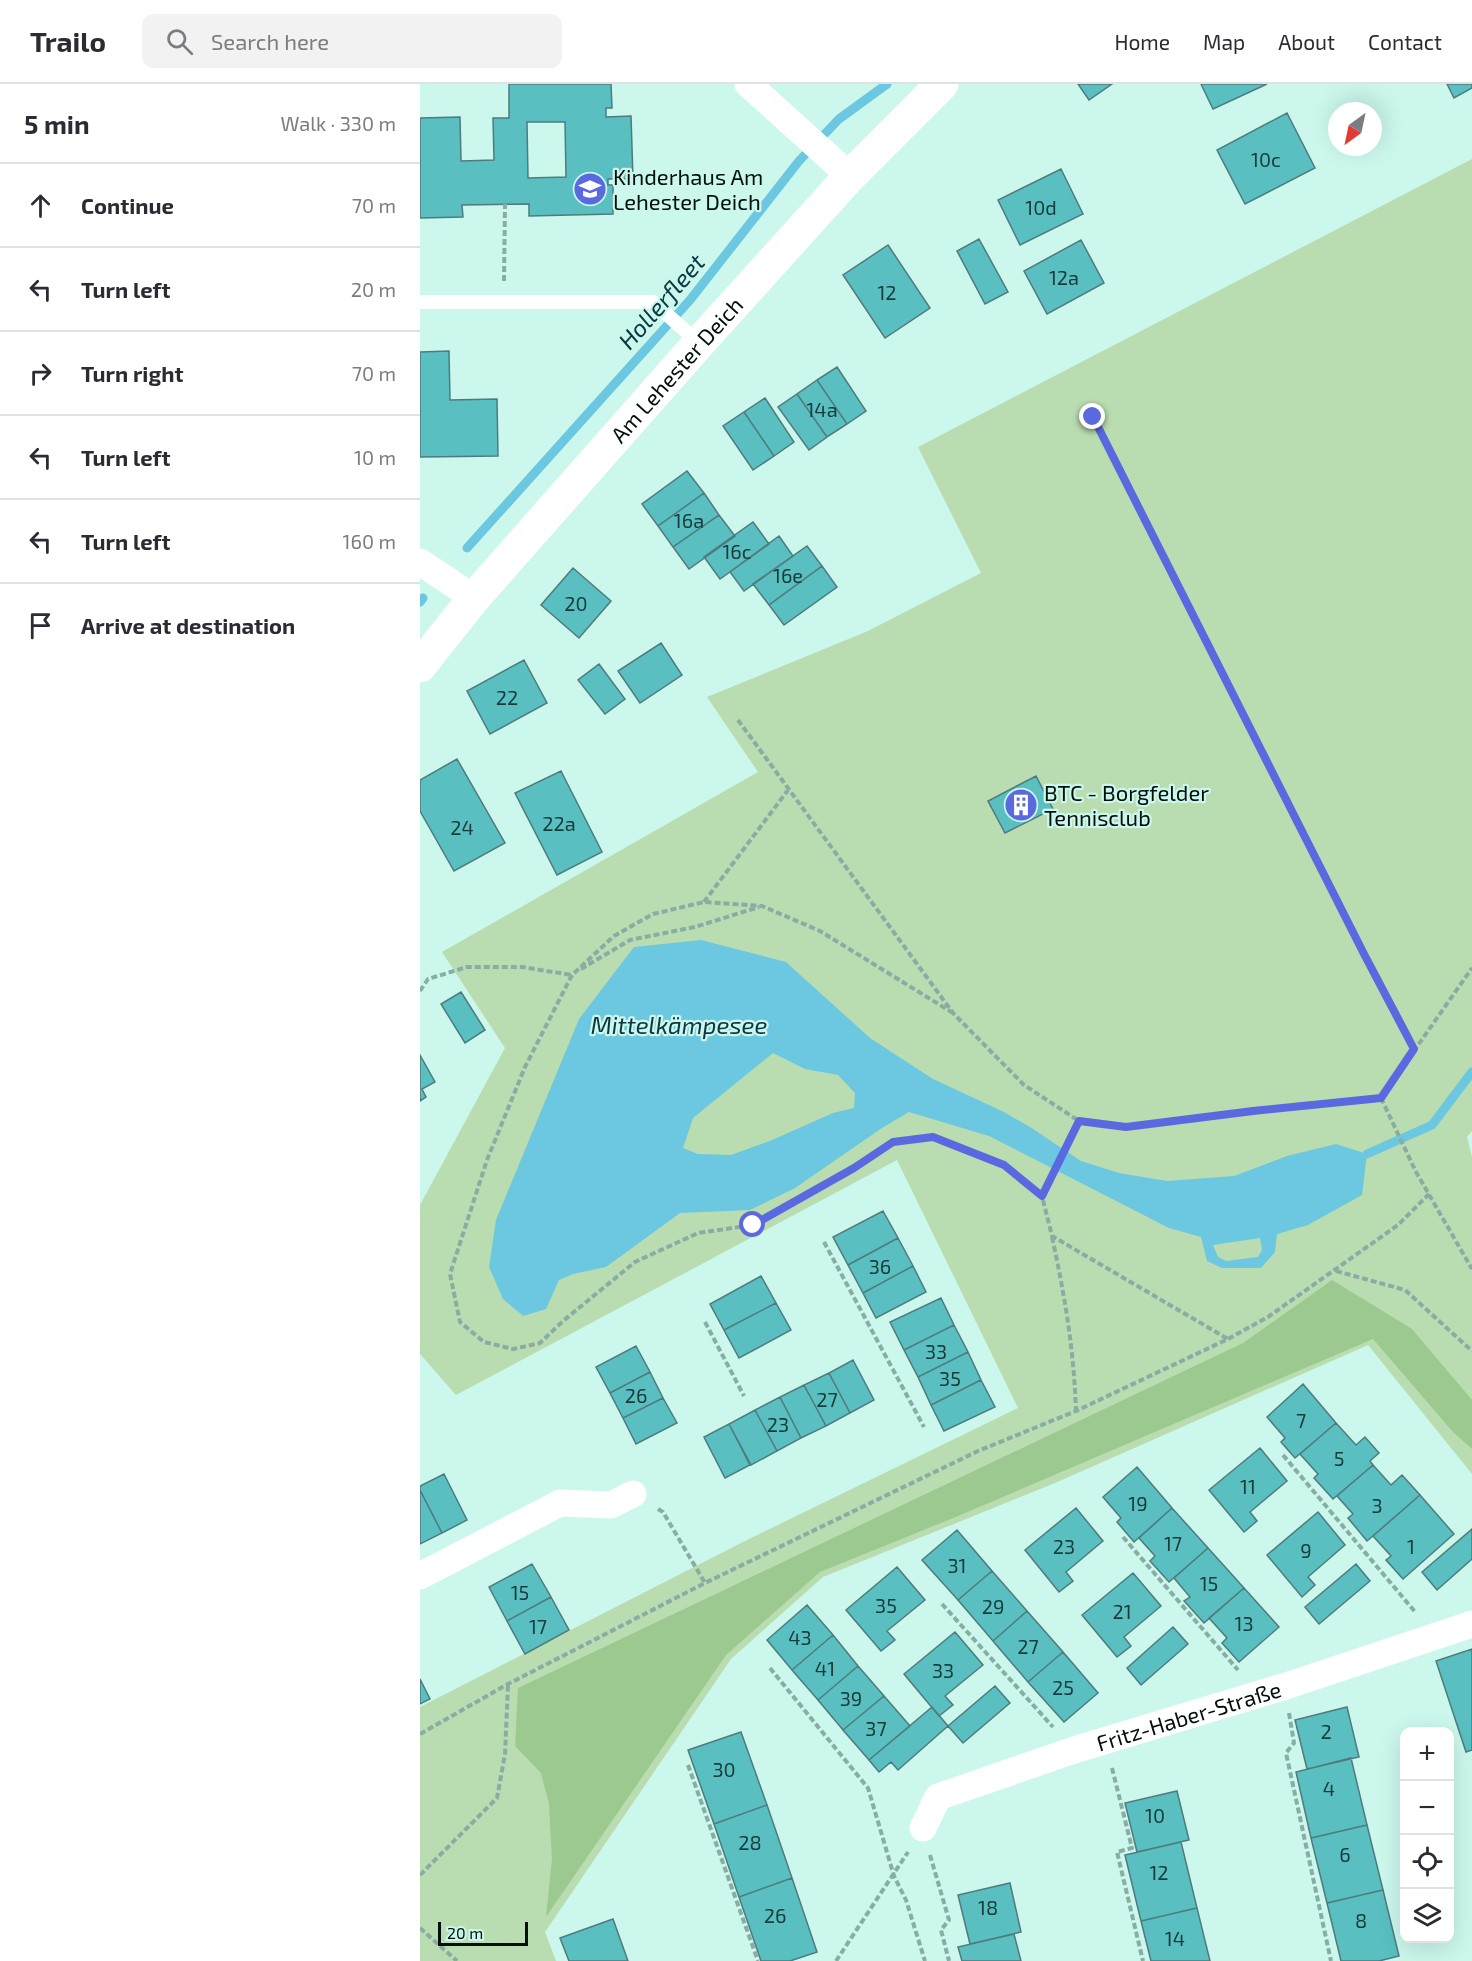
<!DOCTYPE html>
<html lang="en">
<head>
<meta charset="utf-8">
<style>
	:root { --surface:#fff; --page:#f2f2f3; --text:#2b2b33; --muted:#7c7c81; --line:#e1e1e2 }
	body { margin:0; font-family:"Exo 2",sans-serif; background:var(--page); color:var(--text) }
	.controls { position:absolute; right:18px; bottom:18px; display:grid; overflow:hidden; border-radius:12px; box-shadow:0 6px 24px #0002 }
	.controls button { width:54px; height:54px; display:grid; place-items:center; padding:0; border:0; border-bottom:2px solid var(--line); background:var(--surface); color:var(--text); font:30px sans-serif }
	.compass { position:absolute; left:908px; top:18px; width:54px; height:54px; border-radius:50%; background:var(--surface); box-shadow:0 6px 24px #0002; rotate:213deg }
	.scale { position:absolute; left:18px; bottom:15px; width:90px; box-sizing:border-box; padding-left:6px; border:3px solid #02100d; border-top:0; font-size:16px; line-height:21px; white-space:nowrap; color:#02100d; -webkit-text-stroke:4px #cbf7ec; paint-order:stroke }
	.stop { position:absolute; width:18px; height:18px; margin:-14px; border:4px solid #5b69e0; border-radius:50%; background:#fff }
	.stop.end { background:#5b69e0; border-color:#fff; box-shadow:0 2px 6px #0008 }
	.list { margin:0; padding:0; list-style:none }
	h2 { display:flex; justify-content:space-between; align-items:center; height:78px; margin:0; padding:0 24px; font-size:26px }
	h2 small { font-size:20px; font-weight:400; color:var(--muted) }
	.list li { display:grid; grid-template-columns:39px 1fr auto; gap:18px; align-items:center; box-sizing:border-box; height:84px; padding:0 24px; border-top:2px solid var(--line) }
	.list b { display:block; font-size:22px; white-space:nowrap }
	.list em { font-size:20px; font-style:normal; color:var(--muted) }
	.icon { flex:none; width:33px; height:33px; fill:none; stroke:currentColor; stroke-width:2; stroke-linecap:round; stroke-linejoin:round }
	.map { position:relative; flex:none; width:1052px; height:1877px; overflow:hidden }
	header { display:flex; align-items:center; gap:36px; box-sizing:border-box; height:84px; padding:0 30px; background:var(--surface); border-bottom:2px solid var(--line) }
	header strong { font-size:28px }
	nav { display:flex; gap:33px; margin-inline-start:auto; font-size:21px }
	.search { width:420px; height:54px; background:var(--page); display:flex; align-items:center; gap:15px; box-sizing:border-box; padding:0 21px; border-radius:12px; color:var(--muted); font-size:22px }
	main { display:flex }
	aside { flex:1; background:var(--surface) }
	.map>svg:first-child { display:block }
	.green { fill:#b9ddb0 }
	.forest { fill:#9bc98f }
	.water { fill:#6bc8e0; fill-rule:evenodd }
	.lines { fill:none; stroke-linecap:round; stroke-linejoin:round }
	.stream { stroke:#6bc8e0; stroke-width:9 }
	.building { fill:#59bfc1; stroke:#4f7b7c; stroke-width:1.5; fill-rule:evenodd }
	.path { stroke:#89aca3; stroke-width:4; stroke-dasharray:6 3; stroke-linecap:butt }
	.service { stroke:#fff; stroke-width:14 }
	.minor { stroke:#fff; stroke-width:27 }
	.tertiary { stroke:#fff; stroke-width:33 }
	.route { stroke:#5b69e0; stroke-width:8 }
	.labels { text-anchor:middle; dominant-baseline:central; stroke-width:4.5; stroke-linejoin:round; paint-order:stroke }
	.number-label { font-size:20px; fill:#183c3a }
	.poi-label { font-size:22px; fill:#02100d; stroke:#cbf7ec; text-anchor:start }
	.street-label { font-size:22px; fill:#02100d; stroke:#cbf7ec }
	.water-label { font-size:24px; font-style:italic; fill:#0a3741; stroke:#cbf7ec }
</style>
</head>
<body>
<header>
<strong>Trailo</strong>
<div class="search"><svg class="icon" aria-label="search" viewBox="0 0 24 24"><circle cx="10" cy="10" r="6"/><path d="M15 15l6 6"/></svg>Search here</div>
<nav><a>Home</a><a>Map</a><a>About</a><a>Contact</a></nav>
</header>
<main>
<aside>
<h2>5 min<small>Walk · 330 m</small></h2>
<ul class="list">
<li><svg class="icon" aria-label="ahead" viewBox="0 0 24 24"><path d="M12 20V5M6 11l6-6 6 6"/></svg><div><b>Continue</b></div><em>70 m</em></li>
<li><svg class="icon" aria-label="left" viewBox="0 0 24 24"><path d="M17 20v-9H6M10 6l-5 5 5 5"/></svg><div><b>Turn left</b></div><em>20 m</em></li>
<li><svg class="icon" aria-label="right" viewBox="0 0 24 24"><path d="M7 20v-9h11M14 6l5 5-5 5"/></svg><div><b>Turn right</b></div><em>70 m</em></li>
<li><svg class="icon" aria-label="left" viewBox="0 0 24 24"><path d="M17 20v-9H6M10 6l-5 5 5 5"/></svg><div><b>Turn left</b></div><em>10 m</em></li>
<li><svg class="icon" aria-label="left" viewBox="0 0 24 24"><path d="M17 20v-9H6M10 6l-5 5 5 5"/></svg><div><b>Turn left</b></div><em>160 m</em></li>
<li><svg class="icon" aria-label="arrive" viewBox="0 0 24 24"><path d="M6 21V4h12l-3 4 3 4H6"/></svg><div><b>Arrive at destination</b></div></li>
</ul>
</aside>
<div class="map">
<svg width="1052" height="1877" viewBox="0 0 1052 1877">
	<rect width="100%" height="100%" fill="#cbf7ec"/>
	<path class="green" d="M1052 75V1047L1047 1053 1052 1073V1390L948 1261 635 1399 403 1493 311 1575 125 1848 136 1877H0V1623L327 1456 598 1324 477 1076 36 1311 0 1270V1121L85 964 22 868 338 688 287 613 448 547 561 489 498 363Z"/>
	<path class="forest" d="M912 1196 992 1245 1052 1316V1365L1033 1348 953 1255 538 1432 400 1488 306 1571 126 1833 132 1775 129 1720 121 1689 95 1662 98 1604 823 1259Z"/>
	<path class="water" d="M281 856 366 878 450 954 513 995 582 1027 610 1043 661 1077 699 1089 747 1097 814 1092 867 1072 916 1060 947 1070 942 1111 888 1141 857 1150 855 1168 841 1184H802L787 1177 781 1153 749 1144 569 1052 489 1028 462 1044 375 1104 330 1126 260 1129 186 1183 153 1190 139 1196 126 1225 103 1232 83 1215 69 1183 76 1136 159 935 214 863ZM353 969 385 985 418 991 435 1009 434 1024 413 1029 352 1056 311 1071 278 1070 263 1064 273 1034ZM840 1154 842 1166 838 1173 806 1177 798 1173 793 1161Z"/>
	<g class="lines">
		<path class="stream" d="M47 464 270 216 379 77 419 35 467 0
			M0 518 3 514
			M947 1070 1012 1041 1052 988"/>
	</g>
	<path class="building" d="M89 0H191L192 24H186V33L211 32 213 95H188V101H193V130L109 132V120L42 121 43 133 0 134V34L40 33 41 77 74 76 73 34H89ZM107 38H145L146 93 108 94Z
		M658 0H692L669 16Z
		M781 0H847L793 25Z
		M1027 0H1052V4L1034 14Z
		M867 29 895 84 825 120 797 66Z
		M641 85 663 130 600 161 578 116Z
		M559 155 588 208 565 220 537 167Z
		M661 156 684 199 627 230 604 187Z
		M468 161 510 224 465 254 423 191Z
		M29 267 30 316 77 315 78 372 0 373V268Z
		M417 283 446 327 427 340 397 296Z
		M397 296 427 340 407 353 377 310Z
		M377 310 407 353 389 366 358 323Z
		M345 314 374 358 354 372 324 328Z
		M324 328 354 372 333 386 303 342Z
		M267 387 284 409 238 442 222 420Z
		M284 409 299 431 253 463 238 442Z
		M299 431 315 452 269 485 253 463Z
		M333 438 349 460 300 495 284 473Z
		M359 452 373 472 324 507 310 488Z
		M387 462 402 482 349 521 333 500Z
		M402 482 417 503 364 541 349 521Z
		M153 484 191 517 159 554 121 521Z
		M241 559 262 591 220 619 198 587Z
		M104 576 127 619 70 650 47 607Z
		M179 580 205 615 185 630 158 596Z
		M37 675 85 759 34 787 0 727V696Z
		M141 687 182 768 137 791 95 709Z
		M616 692 633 725 585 749 568 717Z
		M41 908 65 946 45 959 21 920Z
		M0 971 15 998 2 1005 6 1013 0 1017Z
		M463 1127 478 1154 428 1181 413 1153Z
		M478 1154 493 1182 443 1209 428 1181Z
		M493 1182 506 1208 456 1234 443 1209Z
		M341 1192 356 1219 304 1246 290 1220Z
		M521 1214 534 1241 484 1266 470 1238Z
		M356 1219 371 1246 319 1274 304 1246Z
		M534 1241 548 1268 498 1293 484 1266Z
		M216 1262 230 1288 190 1309 176 1283Z
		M548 1268 561 1296 511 1321 498 1293Z
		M433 1276 454 1316 430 1329 409 1289Z
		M230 1288 243 1314 203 1334 190 1309Z
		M409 1289 430 1329 406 1342 384 1301Z
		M561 1296 575 1323 524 1347 511 1321Z
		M883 1300 916 1339 875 1374 861 1358 865 1354 847 1333Z
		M384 1301 406 1342 381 1354 360 1313Z
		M360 1313 381 1354 357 1367 335 1326Z
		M243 1314 257 1339 216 1360 203 1334Z
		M335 1326 357 1367 331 1381 309 1340Z
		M916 1339 936 1361 945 1353 959 1369 950 1377 953 1381 913 1415 894 1394 898 1390 880 1370Z
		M309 1340 330 1381 305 1394 284 1353Z
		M840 1364 867 1397 830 1428 837 1437 824 1448 789 1406Z
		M953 1381 971 1401 982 1391 1000 1411 947 1457 928 1434 933 1430 917 1412Z
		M717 1383 752 1424 714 1458 697 1438 701 1434 683 1413Z
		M24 1390 47 1436 22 1449 0 1406V1402Z
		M0 1406 22 1449 0 1460Z
		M1000 1411 1034 1450 983 1495 966 1476 971 1472 953 1452Z
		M656 1424 683 1457 646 1488 653 1497 639 1508 605 1466Z
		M752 1424 788 1464 749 1498 730 1477 735 1472 719 1454Z
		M898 1428 925 1461 888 1493 895 1501 882 1513 847 1471Z
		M1052 1445V1475L1017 1506 1002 1488Z
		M537 1446 572 1487 538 1516 502 1476Z
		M788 1464 824 1504 784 1539 764 1517 770 1513 754 1494Z
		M112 1480 131 1513 87 1537 69 1503Z
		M936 1480 950 1497 899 1540 885 1523Z
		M477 1483 505 1516 467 1547 475 1556 461 1567 426 1526Z
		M572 1487 607 1527 573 1557 538 1516Z
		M713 1489 741 1522 704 1553 711 1562 697 1573 662 1531Z
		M824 1504 859 1543 819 1578 802 1559 807 1554 789 1534Z
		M131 1513 149 1546 105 1570 87 1537Z
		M387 1521 413 1551 372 1586 347 1556Z
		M607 1527 643 1568 608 1598 573 1557Z
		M753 1543 768 1560 721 1601 707 1584Z
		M535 1548 563 1581 525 1612 533 1621 519 1632 484 1590Z
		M413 1551 438 1582 398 1616 372 1586Z
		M1052 1565V1666L1046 1668 1016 1577Z
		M643 1568 678 1609 644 1638 608 1598Z
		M438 1582 464 1612 423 1646 398 1616Z
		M0 1595 10 1615 0 1620Z
		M575 1602 590 1619 543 1659 528 1642Z
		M464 1612 490 1642 449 1676 423 1646Z
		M512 1623 528 1642 478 1686 471 1678 459 1688 449 1676Z
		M927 1623 939 1673 887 1685 875 1636Z
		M321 1648 347 1721 294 1740 268 1666Z
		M931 1674 947 1741 891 1754 876 1688Z
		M757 1707 769 1756 717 1768 705 1719Z
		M347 1721 372 1794 319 1813 294 1740Z
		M947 1741 963 1806 907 1819 891 1754Z
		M761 1758 777 1824 721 1837 705 1771Z
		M372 1794 397 1868 370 1877H341L319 1813Z
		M590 1799 601 1848 550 1860 538 1811Z
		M963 1806 979 1872 959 1877H921L907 1819Z
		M777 1824 790 1877H731L721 1837Z
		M193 1835 208 1877H149L140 1854Z
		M594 1850 601 1877H542L538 1863Z"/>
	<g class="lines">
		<path class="path" d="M84 197 85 120
			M673 333 944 870 995 965
			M318 636 533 929 604 1001 659 1037 706 1043 833 1027 961 1014 1052 884
			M284 818 368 706
			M161 885 210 856 275 843 339 823
			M0 907 8 895 47 883H102L152 891
			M533 929 400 847 342 822 284 818 233 830 194 852 152 891 105 983 67 1076 30 1190 40 1238 64 1258 93 1265 120 1259 143 1237 215 1178 278 1149 333 1141 434 1084 473 1058 513 1053 584 1081 622 1112 632 1152 808 1255
			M961 1014 996 1088 1052 1185
			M622 1112 659 1037
			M632 1153C645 1212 654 1267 656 1327
			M404 1158 504 1343
			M916 1187 985 1206 1052 1267
			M285 1238 324 1312
			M863 1371 996 1529
			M238 1425 243 1428 285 1499
			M703 1453 818 1586
			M522 1520 633 1643
			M350 1584 448 1704 474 1792 486 1816 505 1877
			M869 1629 874 1659 866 1669 911 1877
			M0 1650 88 1600 285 1499 558 1367 656 1327 808 1255 848 1233 978 1141 1009 1110
			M268 1681 338 1877
			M692 1684 712 1764 697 1768 723 1877
			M510 1771 529 1836 521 1846 529 1877
			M0 1791 77 1714 85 1670 88 1601
			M0 1844 37 1877
			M416 1877 488 1768"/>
		<path class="service" d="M0 218H233L279 259"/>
		<g class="minor">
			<path d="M328 0 430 92"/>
			<path d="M0 478 54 514"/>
			<path d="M0 1492 140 1419 191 1421 213 1410"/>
			<path id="s1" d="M503 1744 518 1713 654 1666 866 1602 1052 1540"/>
		</g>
		<path class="tertiary" id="s2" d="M0 582 54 514 279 259 430 92 522 0"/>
	</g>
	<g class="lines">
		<path class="route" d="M333 1141 434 1084 473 1058 513 1053 584 1081 622 1112 659 1037 706 1043 833 1027 961 1014 994 965 944 870 673 333"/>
	</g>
	<defs>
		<symbol id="school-disc" viewBox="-11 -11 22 22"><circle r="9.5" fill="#5b69e0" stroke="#cbf7ec"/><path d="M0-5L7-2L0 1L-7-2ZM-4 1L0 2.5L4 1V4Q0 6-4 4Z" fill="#fff"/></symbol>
		<symbol id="building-disc" viewBox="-11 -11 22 22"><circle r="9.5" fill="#5b69e0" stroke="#cbf7ec"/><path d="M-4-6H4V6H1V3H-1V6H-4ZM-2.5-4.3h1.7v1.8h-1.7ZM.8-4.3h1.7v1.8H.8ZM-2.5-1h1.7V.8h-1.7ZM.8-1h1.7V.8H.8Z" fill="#fff"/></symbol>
	</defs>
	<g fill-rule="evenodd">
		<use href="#school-disc" x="151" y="86" width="38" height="38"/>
		<use href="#building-disc" x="582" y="702" width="38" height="38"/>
	</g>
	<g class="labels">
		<g class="number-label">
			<text x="846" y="75">10c</text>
			<text x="621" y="123">10d</text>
			<text x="644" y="193">12a</text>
			<text x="467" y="208">12</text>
			<text x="402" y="325">14a</text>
			<text x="269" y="436">16a</text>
			<text x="317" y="467">16c</text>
			<text x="368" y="491">16e</text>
			<text x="156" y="519">20</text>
			<text x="87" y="613">22</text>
			<text x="139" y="739">22a</text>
			<text x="42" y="743">24</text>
			<text x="460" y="1182">36</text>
			<text x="516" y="1267">33</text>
			<text x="530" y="1294">35</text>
			<text x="216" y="1311">26</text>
			<text x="407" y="1315">27</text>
			<text x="881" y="1336">7</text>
			<text x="358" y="1340">23</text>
			<text x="919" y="1374">5</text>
			<text x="828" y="1402">11</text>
			<text x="718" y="1419">19</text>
			<text x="957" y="1421">3</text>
			<text x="753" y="1459">17</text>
			<text x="644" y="1462">23</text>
			<text x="991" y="1462">1</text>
			<text x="886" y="1466">9</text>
			<text x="537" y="1481">31</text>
			<text x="789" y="1499">15</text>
			<text x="100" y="1508">15</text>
			<text x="466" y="1521">35</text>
			<text x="573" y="1522">29</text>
			<text x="702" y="1527">21</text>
			<text x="824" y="1539">13</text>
			<text x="118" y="1542">17</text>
			<text x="380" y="1553">43</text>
			<text x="608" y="1562">27</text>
			<text x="405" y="1584">41</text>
			<text x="523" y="1586">33</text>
			<text x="643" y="1603">25</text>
			<text x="431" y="1614">39</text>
			<text x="456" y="1644">37</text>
			<text x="906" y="1647">2</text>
			<text x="304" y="1685">30</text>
			<text x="909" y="1704">4</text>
			<text x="735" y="1731">10</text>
			<text x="330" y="1758">28</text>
			<text x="925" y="1770">6</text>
			<text x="739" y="1788">12</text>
			<text x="568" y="1823">18</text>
			<text x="355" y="1831">26</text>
			<text x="941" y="1836">8</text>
			<text x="755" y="1854">14</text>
		</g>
		<g class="poi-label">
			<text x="193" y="92">Kinderhaus Am<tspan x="193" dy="25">Lehester Deich</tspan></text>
			<text x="624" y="708">BTC - Borgfelder<tspan x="624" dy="25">Tennisclub</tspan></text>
		</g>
		<g class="street-label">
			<text stroke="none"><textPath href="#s2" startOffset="392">Am Lehester Deich</textPath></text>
			<text stroke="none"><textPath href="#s1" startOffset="298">Fritz-Haber-Straße</textPath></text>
		</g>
		<g class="water-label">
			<text transform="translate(241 217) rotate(-49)">Hollerfleet</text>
			<text x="259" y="940">Mittelkämpesee</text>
		</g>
	</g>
</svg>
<div class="controls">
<button>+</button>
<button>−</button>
<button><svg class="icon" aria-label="locate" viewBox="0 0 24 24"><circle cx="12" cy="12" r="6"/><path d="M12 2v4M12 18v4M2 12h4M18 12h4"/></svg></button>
<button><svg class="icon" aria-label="layers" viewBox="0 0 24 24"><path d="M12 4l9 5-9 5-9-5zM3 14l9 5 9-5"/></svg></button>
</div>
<svg class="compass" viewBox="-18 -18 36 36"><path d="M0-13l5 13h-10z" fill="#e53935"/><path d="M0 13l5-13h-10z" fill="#7c7c81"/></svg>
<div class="scale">20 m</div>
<div class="stop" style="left:333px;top:1141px"></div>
<div class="stop end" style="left:673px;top:333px"></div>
</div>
</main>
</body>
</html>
